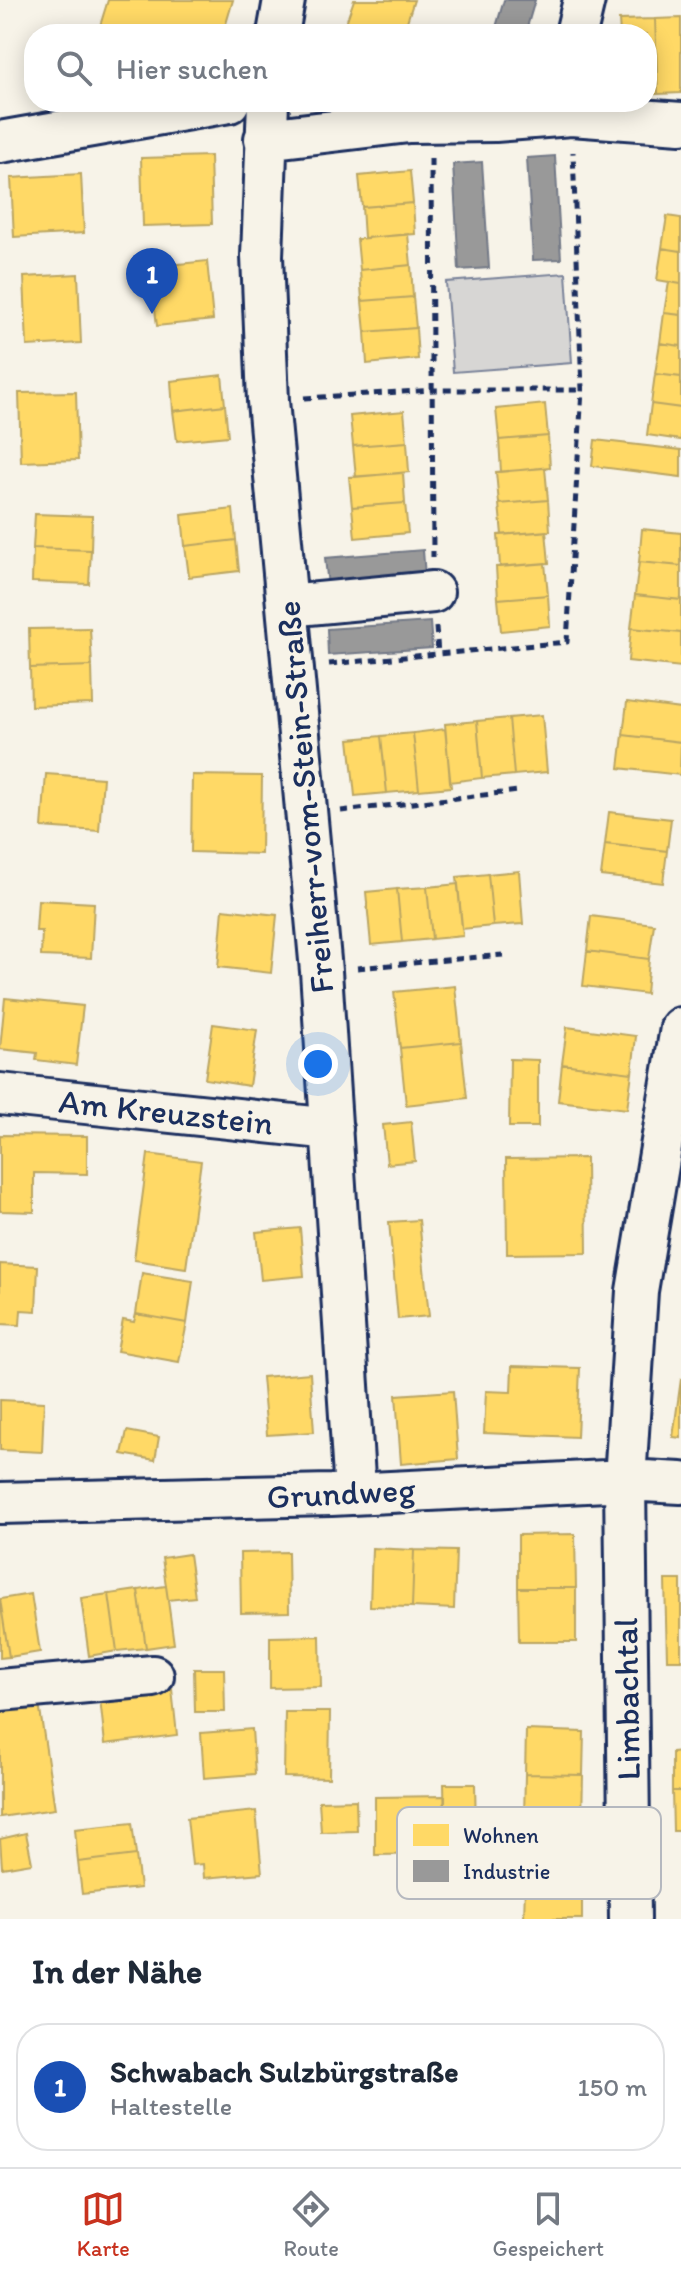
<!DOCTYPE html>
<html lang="de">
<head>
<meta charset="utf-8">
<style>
	:root { --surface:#fff; --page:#f6f6f7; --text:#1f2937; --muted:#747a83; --line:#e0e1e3; --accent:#c8321e }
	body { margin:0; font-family:Itim,sans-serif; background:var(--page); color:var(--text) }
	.you { position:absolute; left:318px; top:1064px; width:28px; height:28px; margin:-20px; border:6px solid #fff; border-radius:50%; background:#1a73e8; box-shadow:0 0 0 12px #1a73e833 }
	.badge { display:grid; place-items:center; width:52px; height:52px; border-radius:50%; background:var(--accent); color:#fff; font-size:26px; font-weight:700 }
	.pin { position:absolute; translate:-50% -66px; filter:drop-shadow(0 2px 4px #0008) }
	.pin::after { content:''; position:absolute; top:42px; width:28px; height:24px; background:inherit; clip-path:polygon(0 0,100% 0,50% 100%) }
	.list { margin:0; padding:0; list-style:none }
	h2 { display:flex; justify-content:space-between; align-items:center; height:104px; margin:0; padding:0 32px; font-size:34px }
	h2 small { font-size:26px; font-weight:400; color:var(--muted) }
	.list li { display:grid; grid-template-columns:52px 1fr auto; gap:24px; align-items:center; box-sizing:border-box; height:128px; margin:0 16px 16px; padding:0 16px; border:2px solid var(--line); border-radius:32px }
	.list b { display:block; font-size:30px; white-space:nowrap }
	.list p { margin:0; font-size:26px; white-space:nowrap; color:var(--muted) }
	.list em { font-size:26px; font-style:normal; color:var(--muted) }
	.icon { flex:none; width:44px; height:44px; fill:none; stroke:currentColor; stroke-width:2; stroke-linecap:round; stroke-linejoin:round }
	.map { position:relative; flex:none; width:681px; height:1919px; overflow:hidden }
	.search { position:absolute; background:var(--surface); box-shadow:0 4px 20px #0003; left:24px; right:24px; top:24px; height:88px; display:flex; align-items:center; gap:20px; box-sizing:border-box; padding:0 28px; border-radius:32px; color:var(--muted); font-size:30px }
	.sheet { height:248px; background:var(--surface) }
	nav { display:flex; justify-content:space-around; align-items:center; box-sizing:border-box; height:112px; border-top:2px solid var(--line); background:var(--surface); font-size:22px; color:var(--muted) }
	nav a { display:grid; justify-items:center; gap:4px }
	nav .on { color:var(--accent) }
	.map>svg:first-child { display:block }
	.green { fill:#d7d6d4; stroke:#798299; stroke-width:2 }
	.homes { fill:#ffd966; stroke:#bba664; stroke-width:2 }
	.industry { fill:#999; stroke:#737987; stroke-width:2 }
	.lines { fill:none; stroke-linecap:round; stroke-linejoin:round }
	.minor-casing { stroke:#1b2f5e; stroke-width:46 }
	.path { stroke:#1b2f5e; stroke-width:5; stroke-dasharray:8 6; stroke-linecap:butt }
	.minor { stroke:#f7f3e8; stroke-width:40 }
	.labels { text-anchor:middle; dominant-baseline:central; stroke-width:8; stroke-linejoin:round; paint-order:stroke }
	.street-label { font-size:34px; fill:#1b2f5e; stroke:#f7f3e8 }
	.key { fill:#f7f3e8; stroke:#b5b8bf; stroke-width:2 }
	.key-label { font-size:22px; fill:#1b2f5e }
</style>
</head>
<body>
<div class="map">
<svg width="681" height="1919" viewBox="0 0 681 1919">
	<rect width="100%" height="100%" fill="#f7f3e8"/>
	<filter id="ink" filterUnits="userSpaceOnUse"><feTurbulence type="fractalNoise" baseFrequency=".0125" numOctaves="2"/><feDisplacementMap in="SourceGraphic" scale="16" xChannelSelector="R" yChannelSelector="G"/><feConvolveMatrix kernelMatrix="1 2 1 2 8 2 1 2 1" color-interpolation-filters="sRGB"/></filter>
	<g filter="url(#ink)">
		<path class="green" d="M566 273 572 363 453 372 446 282Z"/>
		<path class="homes" d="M108 0H233L223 34H171L152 28 150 34H115L99 29Z
			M354 0H414L403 34H342Z
			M681 18V93L658 94 655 19Z
			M655 19 658 94H647V34H620L619 20Z
			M210 156 212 224 143 226 141 158Z
			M410 171 413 203 362 207 359 176Z
			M81 174 84 233 14 237 11 178Z
			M413 203 415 234 364 238 362 207Z
			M667 216 681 218V251L662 248Z
			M408 234 411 265 360 270 357 239Z
			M662 248 681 251V284L657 280Z
			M207 261 213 320 157 326 150 267Z
			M411 265 413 297 362 301 360 270Z
			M78 274 81 343 27 346 24 277Z
			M669 282 681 284V315L664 313Z
			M413 297 416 328 365 332 362 301Z
			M664 313 681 315V346L660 343Z
			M416 328 418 359 367 364 365 332Z
			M660 343 681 346V377L655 374Z
			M655 374 681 377V408L651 404Z
			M222 375 225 405 173 411 171 381Z
			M76 392 78 460 21 462 19 393Z
			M545 404 548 436 499 440 496 409Z
			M651 404 681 408V440L647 435Z
			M225 405 228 436 177 441 173 411Z
			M404 411 407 442 353 446 350 416Z
			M548 436 550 467 501 472 499 440Z
			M595 440 681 450V477L592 466Z
			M407 442 409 472 356 477 353 446Z
			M545 468 548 500 499 504 496 472Z
			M403 473 405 503 352 507 349 477Z
			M548 500 550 531 502 535 499 504Z
			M405 503 408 533 355 538 352 507Z
			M233 509 236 540 185 546 182 515Z
			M35 514 92 516 91 550 33 548Z
			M642 529 681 533V566L639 562Z
			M546 531 549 563 500 567 498 535Z
			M236 540 239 571 189 577 185 546Z
			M33 548 91 550 89 584 32 582Z
			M639 562 681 566V600L635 595Z
			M545 563 548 595 498 599 496 567Z
			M548 595 550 626 501 631 498 599Z
			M635 595 681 600V633L631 628Z
			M90 628 92 666 30 668 29 629Z
			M631 628 681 633V667L628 661Z
			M92 666 93 704 31 706 30 668Z
			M627 702 681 709V742L623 735Z
			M542 715 547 772 514 775 509 718Z
			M509 718 514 775 482 778 477 721Z
			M477 721 482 778 450 782 445 724Z
			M445 729 451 787 419 790 413 733Z
			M413 733 419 790 387 793 381 736Z
			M623 735 681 742 680 775 619 768Z
			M381 736 387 793 355 796 349 739Z
			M46 774 103 778 99 831 42 827Z
			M192 775 262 776 261 854 191 852Z
			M609 812 671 819 667 851 605 844Z
			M605 844 667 851 663 883 601 876Z
			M519 871 523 924 493 926 488 874Z
			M488 874 493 926 462 929 457 877Z
			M458 884 463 936 432 939 427 887Z
			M427 887 432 939 402 942 397 889Z
			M397 889 402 942 371 945 366 892Z
			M38 900 94 903 91 958 41 956 42 931H36Z
			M223 909 277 915 271 973 218 967Z
			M591 916 654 924 649 959 587 951Z
			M587 951 649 959 646 994 583 986Z
			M455 986 461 1042 400 1048 394 992Z
			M5 998 83 1006 76 1065 36 1060 37 1053 0 1049Z
			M213 1024 257 1030 249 1086 205 1079Z
			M567 1027 636 1036 632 1073 562 1064Z
			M461 1042 467 1098 406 1105 400 1048Z
			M510 1059 538 1060V1127H509Z
			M562 1064 632 1073 627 1109 558 1101Z
			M411 1122 415 1161 387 1164 383 1125Z
			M0 1135 87 1136V1174L34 1173V1212L0 1211Z
			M148 1154 201 1161 186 1268 134 1260Z
			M586 1158 587 1253 507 1254 506 1159Z
			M419 1220 429 1316 398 1319 389 1222Z
			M300 1228 304 1276 261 1280 256 1232Z
			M0 1264 38 1266 36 1311 21 1310 20 1325 0 1324Z
			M142 1273 193 1281 187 1323 136 1314Z
			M136 1314 187 1323 179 1362 117 1351 123 1320 134 1322Z
			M512 1366 580 1368 577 1437 484 1433 486 1391 511 1392Z
			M310 1373 314 1432 267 1435 262 1377Z
			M681 1379V1438L673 1437Z
			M453 1391 458 1459 401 1464 396 1395Z
			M0 1400 44 1402 42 1452 0 1450Z
			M127 1431 159 1437 155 1460 122 1454Z
			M575 1534 576 1588H518V1535Z
			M372 1548 414 1550 412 1607 370 1606Z
			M414 1550 456 1551 454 1609 412 1607Z
			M288 1552 289 1612 241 1613 240 1553Z
			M189 1554 195 1597 168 1600 162 1558Z
			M665 1580H681V1660H667Z
			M166 1586 174 1644 146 1648 138 1590Z
			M518 1588H576V1642H519Z
			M138 1590 146 1648 117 1651 109 1594Z
			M31 1594 40 1652 9 1657 0 1599Z
			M109 1594 117 1651 89 1656 81 1598Z
			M0 1599 9 1657 0 1658Z
			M320 1636 321 1687 270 1688V1637Z
			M194 1669H224L225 1712H195Z
			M172 1689 177 1735 105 1744 100 1698Z
			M38 1697 55 1809 0 1817V1702Z
			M285 1712H330L329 1778 284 1777Z
			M252 1729 255 1774 204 1778 201 1733Z
			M526 1730 584 1732 583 1775 525 1774Z
			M681 1751V1791H672V1752Z
			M525 1774 583 1775 582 1819 524 1817Z
			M444 1784H475L476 1827H445Z
			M672 1791H681V1831H673Z
			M445 1796V1854L375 1855V1797Z
			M356 1800 357 1831 321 1832 319 1801Z
			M256 1811 262 1873 204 1878 203 1864 192 1865 187 1818Z
			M132 1823 136 1855 78 1862 75 1829Z
			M26 1833 32 1863 2 1868 0 1839Z
			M136 1855 140 1888 82 1894 78 1862Z
			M525 1885 582 1886V1919H524Z"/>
		<path class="industry" d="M504 0H535L525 34H494Z
			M555 156 561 259 533 260 527 158Z
			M482 162 489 268 459 270 453 164Z
			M423 550 425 577 328 586 325 558Z
			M430 622 432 648 328 655 327 629Z"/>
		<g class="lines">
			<defs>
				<path id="minor" d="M278 34 284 0
					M576 34 584 0
					M268 102 262 256 268 401 321 971 355 1493
					M265 139 409 122 495 121 571 115 681 123
					M0 142 229 102
					M288 606 433 592
					M0 1094 332 1129
					M0 1503 331 1495 625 1480 681 1483
					M0 1690 153 1676
					M630 1919 625 1480 637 1291 681 1028"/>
			</defs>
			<use href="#minor" class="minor-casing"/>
			<path class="path" d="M431 159 433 557
				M304 398 434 390H582
				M436 627 438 654
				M329 664 567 642 582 390 573 152
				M341 811 519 791
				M357 968 503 955"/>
			<use href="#minor" class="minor"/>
		</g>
	</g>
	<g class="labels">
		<g class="street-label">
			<text transform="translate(305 797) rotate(-95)">Freiherr-vom-Stein-Straße</text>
			<text transform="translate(166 1112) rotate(6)">Am Kreuzstein</text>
			<text transform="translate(341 1493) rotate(-3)">Grundweg</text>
			<text transform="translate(627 1699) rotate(-91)">Limbachtal</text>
		</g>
	</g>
	<rect x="397" y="1807" width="264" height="92" rx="12" class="key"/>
	<rect x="413" y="1824" width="36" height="22" fill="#ffd966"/>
	<rect x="413" y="1860" width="36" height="22" fill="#999"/>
	<g class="key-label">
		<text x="463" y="1843">Wohnen</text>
		<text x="463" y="1879">Industrie</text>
	</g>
</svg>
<div class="you"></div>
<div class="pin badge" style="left:152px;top:314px;background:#1a4fb4">1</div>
<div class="search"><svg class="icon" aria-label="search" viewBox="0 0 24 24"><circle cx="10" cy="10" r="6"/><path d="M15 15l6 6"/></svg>Hier suchen</div>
</div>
<section class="sheet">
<h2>In der Nähe<small></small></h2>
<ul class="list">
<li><span class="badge" style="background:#1a4fb4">1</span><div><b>Schwabach Sulzbürgstraße</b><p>Haltestelle</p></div><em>150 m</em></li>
</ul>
</section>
<nav>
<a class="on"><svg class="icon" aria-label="map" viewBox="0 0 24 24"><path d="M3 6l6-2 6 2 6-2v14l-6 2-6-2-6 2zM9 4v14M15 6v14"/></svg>Karte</a>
<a><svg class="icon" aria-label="directions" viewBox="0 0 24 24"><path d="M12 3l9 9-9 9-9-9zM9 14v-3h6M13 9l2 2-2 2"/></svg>Route</a>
<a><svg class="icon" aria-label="saved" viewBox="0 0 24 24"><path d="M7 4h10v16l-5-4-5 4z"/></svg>Gespeichert</a>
</nav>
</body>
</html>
